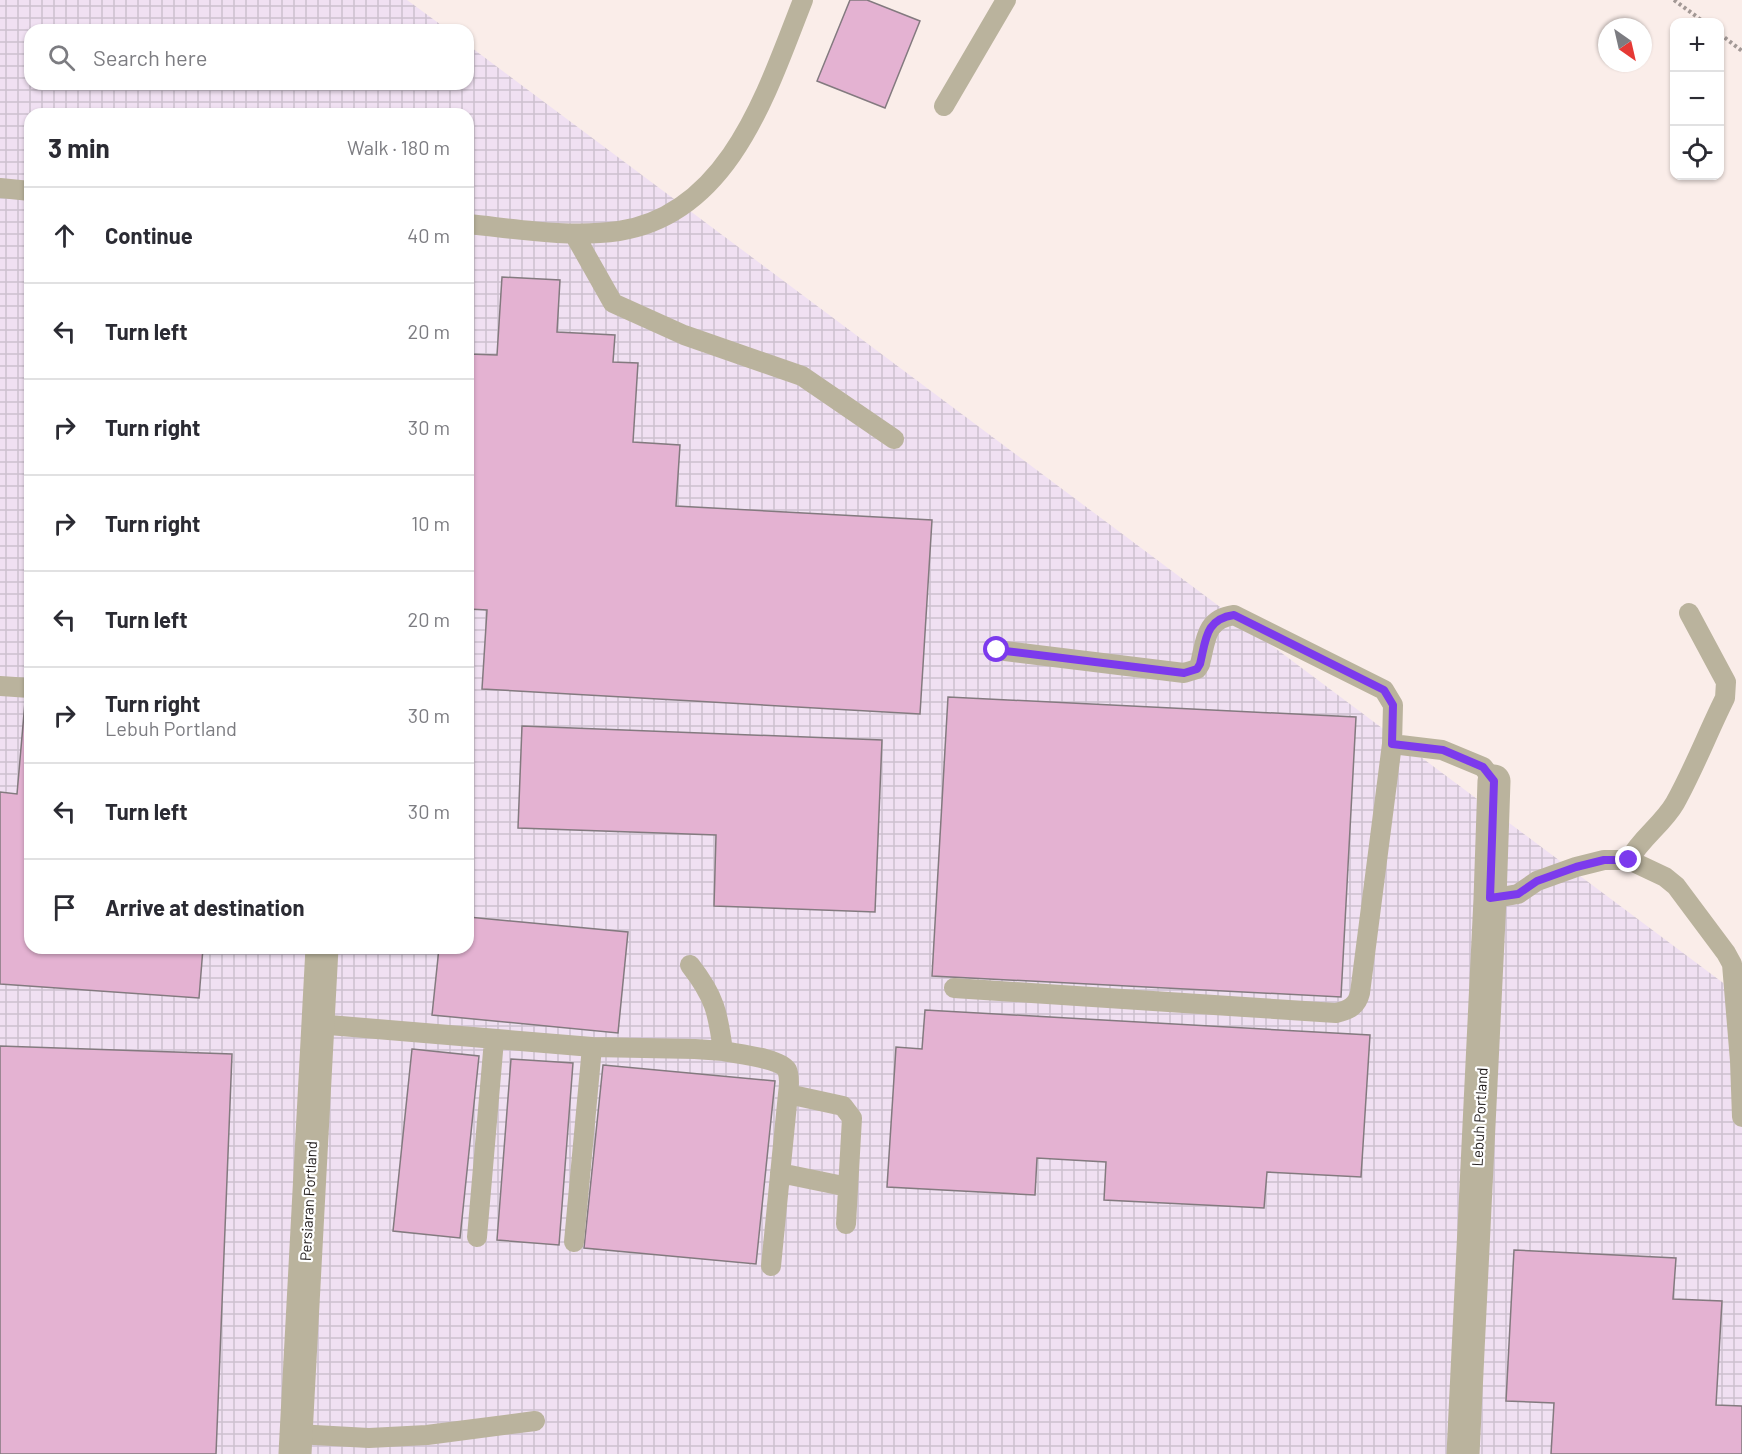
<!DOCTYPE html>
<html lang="en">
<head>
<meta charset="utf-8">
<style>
	:root { --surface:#fff; --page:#f2f2f3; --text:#2b2b33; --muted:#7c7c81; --line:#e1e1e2 }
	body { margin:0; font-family:Barlow,sans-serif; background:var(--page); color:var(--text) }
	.controls { position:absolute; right:18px; top:18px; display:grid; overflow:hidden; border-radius:12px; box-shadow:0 2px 4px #0004 }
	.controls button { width:54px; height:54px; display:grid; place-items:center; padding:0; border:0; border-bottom:2px solid var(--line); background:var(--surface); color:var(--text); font:30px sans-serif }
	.compass { position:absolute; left:1598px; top:18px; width:54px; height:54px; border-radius:50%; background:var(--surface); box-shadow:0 2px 4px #0004; rotate:146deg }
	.stop { position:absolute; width:18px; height:18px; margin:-14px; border:4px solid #7c3aed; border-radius:50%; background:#fff }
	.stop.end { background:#7c3aed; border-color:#fff; box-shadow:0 2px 6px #0008 }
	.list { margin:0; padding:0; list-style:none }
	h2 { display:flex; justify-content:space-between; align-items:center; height:78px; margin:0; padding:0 24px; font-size:26px }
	h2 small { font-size:20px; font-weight:400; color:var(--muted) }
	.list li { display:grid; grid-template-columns:39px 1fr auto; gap:18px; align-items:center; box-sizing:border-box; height:96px; padding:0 24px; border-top:2px solid var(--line) }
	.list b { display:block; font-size:22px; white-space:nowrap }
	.list p { margin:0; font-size:20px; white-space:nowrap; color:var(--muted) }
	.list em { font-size:20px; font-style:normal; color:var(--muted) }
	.icon { flex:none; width:33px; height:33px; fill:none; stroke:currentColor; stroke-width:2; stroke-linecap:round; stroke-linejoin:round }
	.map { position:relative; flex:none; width:1742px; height:1454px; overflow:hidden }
	.search { position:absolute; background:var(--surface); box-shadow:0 2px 4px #0004; left:24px; top:24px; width:450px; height:66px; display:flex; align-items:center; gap:15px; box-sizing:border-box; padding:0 21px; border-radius:18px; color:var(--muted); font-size:22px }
	.panel { position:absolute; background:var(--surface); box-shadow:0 2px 4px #0004; left:24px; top:108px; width:450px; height:846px; border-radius:18px }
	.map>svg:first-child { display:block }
	.industrial { fill:url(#industrial-grid); fill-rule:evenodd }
	.building { fill:#e4b2d2; stroke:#837a7f; stroke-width:1.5 }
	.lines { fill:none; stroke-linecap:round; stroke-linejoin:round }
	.path { stroke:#a29895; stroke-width:4; stroke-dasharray:3 3; stroke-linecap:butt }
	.service { stroke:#bab39d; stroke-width:20 }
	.minor { stroke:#bab39d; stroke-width:33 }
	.route { stroke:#7c3aed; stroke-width:8 }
	.labels { text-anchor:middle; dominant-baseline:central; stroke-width:4.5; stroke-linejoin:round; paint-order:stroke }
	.street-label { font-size:15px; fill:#1f1a19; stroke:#fff }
</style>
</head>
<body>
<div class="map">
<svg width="1742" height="1454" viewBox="0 0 1742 1454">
	<defs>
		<pattern id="industrial-grid" width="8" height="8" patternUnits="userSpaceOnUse" patternTransform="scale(1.5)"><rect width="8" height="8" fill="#f0e0f2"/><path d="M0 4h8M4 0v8" fill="none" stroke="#cdc0cf"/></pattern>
	</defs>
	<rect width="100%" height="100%" fill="#faede9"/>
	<path class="industrial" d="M0 0H407L448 30H30V84H468V45L1742 997V1454H0ZM30 114H468V948H30Z"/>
	<path class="building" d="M850 0H867L920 21 885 108 817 81Z
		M502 277 560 280 557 332 615 335 613 362 638 363 633 442 680 445 676 506 932 520 920 714 482 689 487 610 468 609V354L497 355Z
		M948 697 1356 717 1341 997 932 976Z
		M25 702H30V948H203L199 998 0 984V792L17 794Z
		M522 726 882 740 875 912 714 906 716 835 518 828Z
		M468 917 628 932 618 1033 432 1015 439 948H468Z
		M925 1010 1370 1035 1361 1177 1267 1172 1264 1208 1104 1200 1106 1162 1037 1158 1035 1195 887 1187 896 1047 922 1049Z
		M0 1046 232 1054 216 1454H0Z
		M412 1049 479 1056 460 1238 393 1231Z
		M511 1059 573 1063 559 1245 497 1240Z
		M603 1065 775 1081 756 1264 584 1248Z
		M1514 1250 1676 1258 1673 1299 1722 1301 1716 1405 1742 1406V1454H1551L1554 1403 1506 1401Z"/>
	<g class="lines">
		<path class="path" d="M1674 0 1704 22
			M1720 34 1742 51"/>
		<path class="service" d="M944 106 1006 0
			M0 188 30 191
			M468 224C517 229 569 238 619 231 730 214 767 91 803 0
			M574 234 613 303 684 335 802 376 894 439
			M997 650 1184 673 1197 669 1200 664C1206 640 1205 619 1234 615L1384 690 1393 705 1392 744 1442 750 1483 767 1494 781
			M0 686 30 688
			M1629 860C1641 838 1663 824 1675 803 1694 769 1708 732 1725 698L1726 682 1689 613
			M1490 899 1518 894 1537 881 1576 867 1604 860H1629L1665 877 1676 886 1726 953 1732 964 1740 1061 1742 1117
			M690 965C715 997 718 1013 723 1051 737 1054 780 1058 787 1070 790 1077 789 1087 788 1094L771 1266
			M954 988 1336 1013C1349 1010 1357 1006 1360 993L1392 744
			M317 1024 592 1047 695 1049 723 1051
			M788 1094 843 1106 852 1118 846 1224
			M780 1173 848 1187
			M477 1237 494 1040
			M574 1242 592 1047
			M296 1434 369 1438 427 1435 535 1421"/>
		<path class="minor" d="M295 1454 322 948
			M1463 1454 1490 899 1494 781"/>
	</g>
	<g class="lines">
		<path class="route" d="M997 650 1184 673 1197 669 1200 664C1206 640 1205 619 1234 615L1384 690 1393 705 1392 744 1443 750 1483 767 1494 781 1490 898 1518 894 1537 881 1576 867 1604 860H1629"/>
	</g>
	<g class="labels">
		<g class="street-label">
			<text transform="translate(1479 1117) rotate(-87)">Lebuh Portland</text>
			<text transform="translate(308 1201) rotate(-87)">Persiaran Portland</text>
		</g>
	</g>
</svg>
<div class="controls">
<button>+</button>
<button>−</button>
<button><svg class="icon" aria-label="locate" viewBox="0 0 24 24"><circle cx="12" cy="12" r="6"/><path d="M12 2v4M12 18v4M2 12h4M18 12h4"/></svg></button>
</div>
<svg class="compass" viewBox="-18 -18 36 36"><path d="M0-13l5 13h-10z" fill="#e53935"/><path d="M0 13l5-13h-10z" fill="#7c7c81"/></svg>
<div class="stop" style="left:997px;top:650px"></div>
<div class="stop end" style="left:1629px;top:860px"></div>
<div class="search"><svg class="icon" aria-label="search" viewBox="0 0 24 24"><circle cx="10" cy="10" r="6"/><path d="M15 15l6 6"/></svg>Search here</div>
<section class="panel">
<h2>3 min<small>Walk · 180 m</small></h2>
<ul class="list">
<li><svg class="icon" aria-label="ahead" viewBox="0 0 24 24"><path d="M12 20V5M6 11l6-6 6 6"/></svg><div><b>Continue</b></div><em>40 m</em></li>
<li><svg class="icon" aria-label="left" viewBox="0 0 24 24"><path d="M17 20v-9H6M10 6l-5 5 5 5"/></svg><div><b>Turn left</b></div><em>20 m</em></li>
<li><svg class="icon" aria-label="right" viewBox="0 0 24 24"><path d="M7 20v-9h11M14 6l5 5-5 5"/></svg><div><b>Turn right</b></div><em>30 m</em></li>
<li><svg class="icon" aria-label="right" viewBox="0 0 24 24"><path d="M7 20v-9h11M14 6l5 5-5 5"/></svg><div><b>Turn right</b></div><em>10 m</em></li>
<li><svg class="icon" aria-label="left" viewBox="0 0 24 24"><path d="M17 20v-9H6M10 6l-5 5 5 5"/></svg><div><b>Turn left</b></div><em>20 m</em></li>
<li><svg class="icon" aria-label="right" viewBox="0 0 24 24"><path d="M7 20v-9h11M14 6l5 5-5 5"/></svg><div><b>Turn right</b><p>Lebuh Portland</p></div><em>30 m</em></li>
<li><svg class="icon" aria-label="left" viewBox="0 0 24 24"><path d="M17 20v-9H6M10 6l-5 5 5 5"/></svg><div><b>Turn left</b></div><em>30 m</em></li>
<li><svg class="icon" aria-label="arrive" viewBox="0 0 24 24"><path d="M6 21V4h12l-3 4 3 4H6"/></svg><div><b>Arrive at destination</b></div></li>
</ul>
</section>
</div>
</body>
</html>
